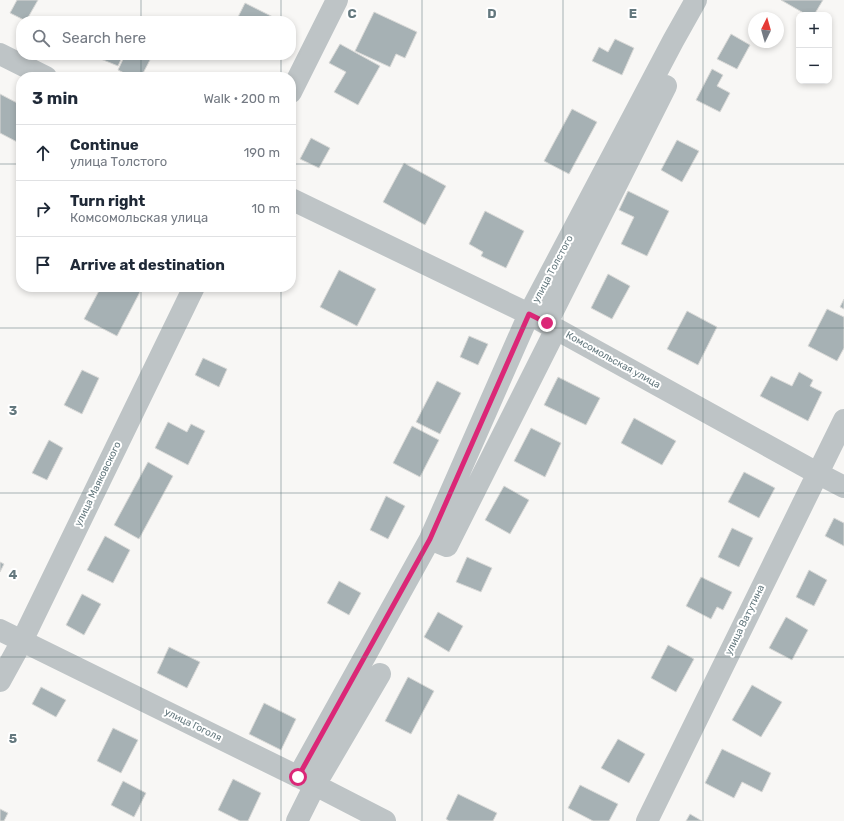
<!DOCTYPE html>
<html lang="en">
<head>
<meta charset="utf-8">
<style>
	:root { --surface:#fff; --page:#f6f6f7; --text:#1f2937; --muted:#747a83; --line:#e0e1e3 }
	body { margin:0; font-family:Rubik,sans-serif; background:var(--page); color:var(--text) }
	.controls { position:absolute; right:12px; top:12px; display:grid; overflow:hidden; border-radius:8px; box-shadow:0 2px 6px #0003 }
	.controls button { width:36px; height:36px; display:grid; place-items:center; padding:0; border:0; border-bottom:1px solid var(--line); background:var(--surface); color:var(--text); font:20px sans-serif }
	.compass { position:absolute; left:748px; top:12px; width:36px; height:36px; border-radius:50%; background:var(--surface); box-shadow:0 2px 6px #0003; rotate:5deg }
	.stop { position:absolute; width:12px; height:12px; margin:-9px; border:3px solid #db2777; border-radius:50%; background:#fff }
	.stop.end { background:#db2777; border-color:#fff; box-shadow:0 1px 4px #0008 }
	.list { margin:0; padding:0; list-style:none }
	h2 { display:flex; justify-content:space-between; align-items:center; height:52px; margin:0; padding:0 16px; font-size:17px }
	h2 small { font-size:13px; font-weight:400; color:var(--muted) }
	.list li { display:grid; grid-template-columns:26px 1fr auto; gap:12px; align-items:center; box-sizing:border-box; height:56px; padding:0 16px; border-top:1px solid var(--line) }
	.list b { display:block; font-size:15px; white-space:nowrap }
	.list p { margin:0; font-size:13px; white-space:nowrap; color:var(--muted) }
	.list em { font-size:13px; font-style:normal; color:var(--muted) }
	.icon { flex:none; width:22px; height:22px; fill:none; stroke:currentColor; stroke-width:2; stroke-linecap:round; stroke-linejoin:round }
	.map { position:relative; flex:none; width:844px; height:821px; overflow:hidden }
	.search { position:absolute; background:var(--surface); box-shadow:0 2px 6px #0003; left:16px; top:16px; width:280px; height:44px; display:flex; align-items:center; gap:10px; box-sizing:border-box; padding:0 14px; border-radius:16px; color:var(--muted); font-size:15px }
	.panel { position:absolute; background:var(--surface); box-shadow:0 2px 6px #0003; left:16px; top:72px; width:280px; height:220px; border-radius:16px }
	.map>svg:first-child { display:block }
	.building { fill:#a6b1b4; stroke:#d9d9d7 }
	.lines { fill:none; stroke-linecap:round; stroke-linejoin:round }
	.minor { stroke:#bec4c6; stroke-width:22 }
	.route { stroke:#db2777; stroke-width:5 }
	.grid { fill:none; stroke:#64787e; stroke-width:1; stroke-opacity:0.55 }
	.labels { text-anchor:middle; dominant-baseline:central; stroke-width:4; stroke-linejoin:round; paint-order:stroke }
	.street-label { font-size:10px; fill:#64787e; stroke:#fff }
	.grid-label { font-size:13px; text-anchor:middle; font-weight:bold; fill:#64787e; stroke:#fff; stroke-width:4; stroke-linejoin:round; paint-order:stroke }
</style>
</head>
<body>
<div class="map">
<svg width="844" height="821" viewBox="0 0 844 821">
	<rect width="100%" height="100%" fill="#f8f7f5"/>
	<path class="building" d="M17 0H38L26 21 10 13Z
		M781 0H823L814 15H807Z
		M245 3 281 21H236Z
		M374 12 417 32 405 58 396 54 390 67 355 51Z
		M731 34 750 45 737 69 717 59Z
		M615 39 634 48 622 75 592 61 599 47 608 52Z
		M340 44 380 66 358 105 334 92 346 72 329 63Z
		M91 55H123L118 66Z
		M125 55H146L151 58 141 77H132L118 70Z
		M712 69 723 75 717 86 730 93 720 112 696 100Z
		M0 94 21 105V144L0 133Z
		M572 109 597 122 569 174 544 161Z
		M311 138 330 148 319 168 300 159Z
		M677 140 699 151 682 182 661 170Z
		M404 163 446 186 425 225 383 202Z
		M628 191 669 211 647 256 621 244 634 217 619 210Z
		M485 211 524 231 506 268 481 256 483 252 469 244Z
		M339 270 376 289 357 326 320 307Z
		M608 274 630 286 612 319 591 308Z
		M101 287H134L141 290 117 336 84 319Z
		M844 299V309L840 307Z
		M827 309 844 317V348L837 361 808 346Z
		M687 311 717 327 698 365 667 349Z
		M469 336 488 344 478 365 460 357Z
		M203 358 227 369 219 387 195 375Z
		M82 370 99 378 82 414 64 405Z
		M799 372 813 380 810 386 822 392 808 421 760 396 771 376 792 386Z
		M558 377 600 398 586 425 544 405Z
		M437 381 461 393 440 434 416 422Z
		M634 418 676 441 662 465 621 443Z
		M168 422 187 432 191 424 205 431 188 465 155 448Z
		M412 426 439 440 420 477 393 463Z
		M531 428 561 443 545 477 514 461Z
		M49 440 63 448 47 480 32 473Z
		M148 462 173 476 139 539 114 525Z
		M744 472 775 488 759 518 728 502Z
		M504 486 529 500 510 534 485 520Z
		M386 496 405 506 388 539 370 530Z
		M834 518 844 523V546L825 536Z
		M732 528 753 538 739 567 718 557Z
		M105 536 130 550 113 583 87 570Z
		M467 557 492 568 481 592 456 582Z
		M0 562 4 564 0 572Z
		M809 570 827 580 814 606 796 597Z
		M701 577 732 592 723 610 717 607 711 619 686 606Z
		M339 581 361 593 349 615 327 603Z
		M82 594 101 604 84 635 66 625Z
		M438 612 463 626 449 652 424 637Z
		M786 617 808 630 792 660 769 648Z
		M668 645 694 659 676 692 651 678Z
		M169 647 200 662 187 688 157 673Z
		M408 677 434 691 411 734 385 721Z
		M752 685 782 702 761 737 732 720Z
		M41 687 66 700 56 717 32 704Z
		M264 703 296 719 281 750 249 734Z
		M113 728 138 740 121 773 97 761Z
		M618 739 645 754 629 783 601 768Z
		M722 749 771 773 762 792 742 782 734 798 705 783Z
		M233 779 261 793 248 821H240L218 810Z
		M123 781 146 793 134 817 111 805Z
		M580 785 618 804 609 821H593L568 808Z
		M458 794 497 813 493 821H449L446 819Z
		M0 809 8 813 4 821H0Z
		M690 814 702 821H686Z"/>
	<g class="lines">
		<path class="minor" d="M0 54 46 77
			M291 92 337 0
			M291 199 529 314 817 473 844 487
			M547 323 666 86
			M430 539 447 546 556 329
			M0 630 315 785 385 821
			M0 681 22 641 194 287
			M298 777 430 539 529 314 673 41 696 0
			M297 821 315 785 380 674
			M647 821 844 420"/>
	</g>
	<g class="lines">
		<path class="route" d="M298 777 430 539 529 314 547 323"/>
	</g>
	<path class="grid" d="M141 0V21M281 0V21M422 0V821M563 0V821M703 0V821M141 55V77M281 55V77M0 164H21M291 164H844M141 287V821M281 287V821M0 328H844M0 493H844M0 657H844"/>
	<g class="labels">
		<g class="street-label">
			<text transform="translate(553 269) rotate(-62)">улица Толстого</text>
			<text transform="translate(613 360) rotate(29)">Комсомольская улица</text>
			<text transform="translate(98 484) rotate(-64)">улица Маяковского</text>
			<text transform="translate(745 620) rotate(-64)">улица Ватутина</text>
			<text transform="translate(193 725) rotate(26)">улица Гоголя</text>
		</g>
	</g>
	<g class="grid-label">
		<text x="352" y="18">C</text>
		<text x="492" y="18">D</text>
		<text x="633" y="18">E</text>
		<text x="13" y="415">3</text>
		<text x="13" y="579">4</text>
		<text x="13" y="743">5</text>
	</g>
</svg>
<div class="controls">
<button>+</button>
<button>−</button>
</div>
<svg class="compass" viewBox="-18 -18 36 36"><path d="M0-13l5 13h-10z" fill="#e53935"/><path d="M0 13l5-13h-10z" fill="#747a83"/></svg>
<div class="stop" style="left:298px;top:777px"></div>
<div class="stop end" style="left:547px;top:323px"></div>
<div class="search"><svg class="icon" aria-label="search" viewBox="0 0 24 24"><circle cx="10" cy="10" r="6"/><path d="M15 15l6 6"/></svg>Search here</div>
<section class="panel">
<h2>3 min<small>Walk · 200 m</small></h2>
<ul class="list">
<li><svg class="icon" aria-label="ahead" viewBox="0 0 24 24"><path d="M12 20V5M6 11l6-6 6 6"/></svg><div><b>Continue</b><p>улица Толстого</p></div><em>190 m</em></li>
<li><svg class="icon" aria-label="right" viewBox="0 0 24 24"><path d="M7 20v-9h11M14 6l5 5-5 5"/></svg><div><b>Turn right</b><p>Комсомольская улица</p></div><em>10 m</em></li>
<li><svg class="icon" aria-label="arrive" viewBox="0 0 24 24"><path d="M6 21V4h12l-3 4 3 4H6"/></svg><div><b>Arrive at destination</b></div></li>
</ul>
</section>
</div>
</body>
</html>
